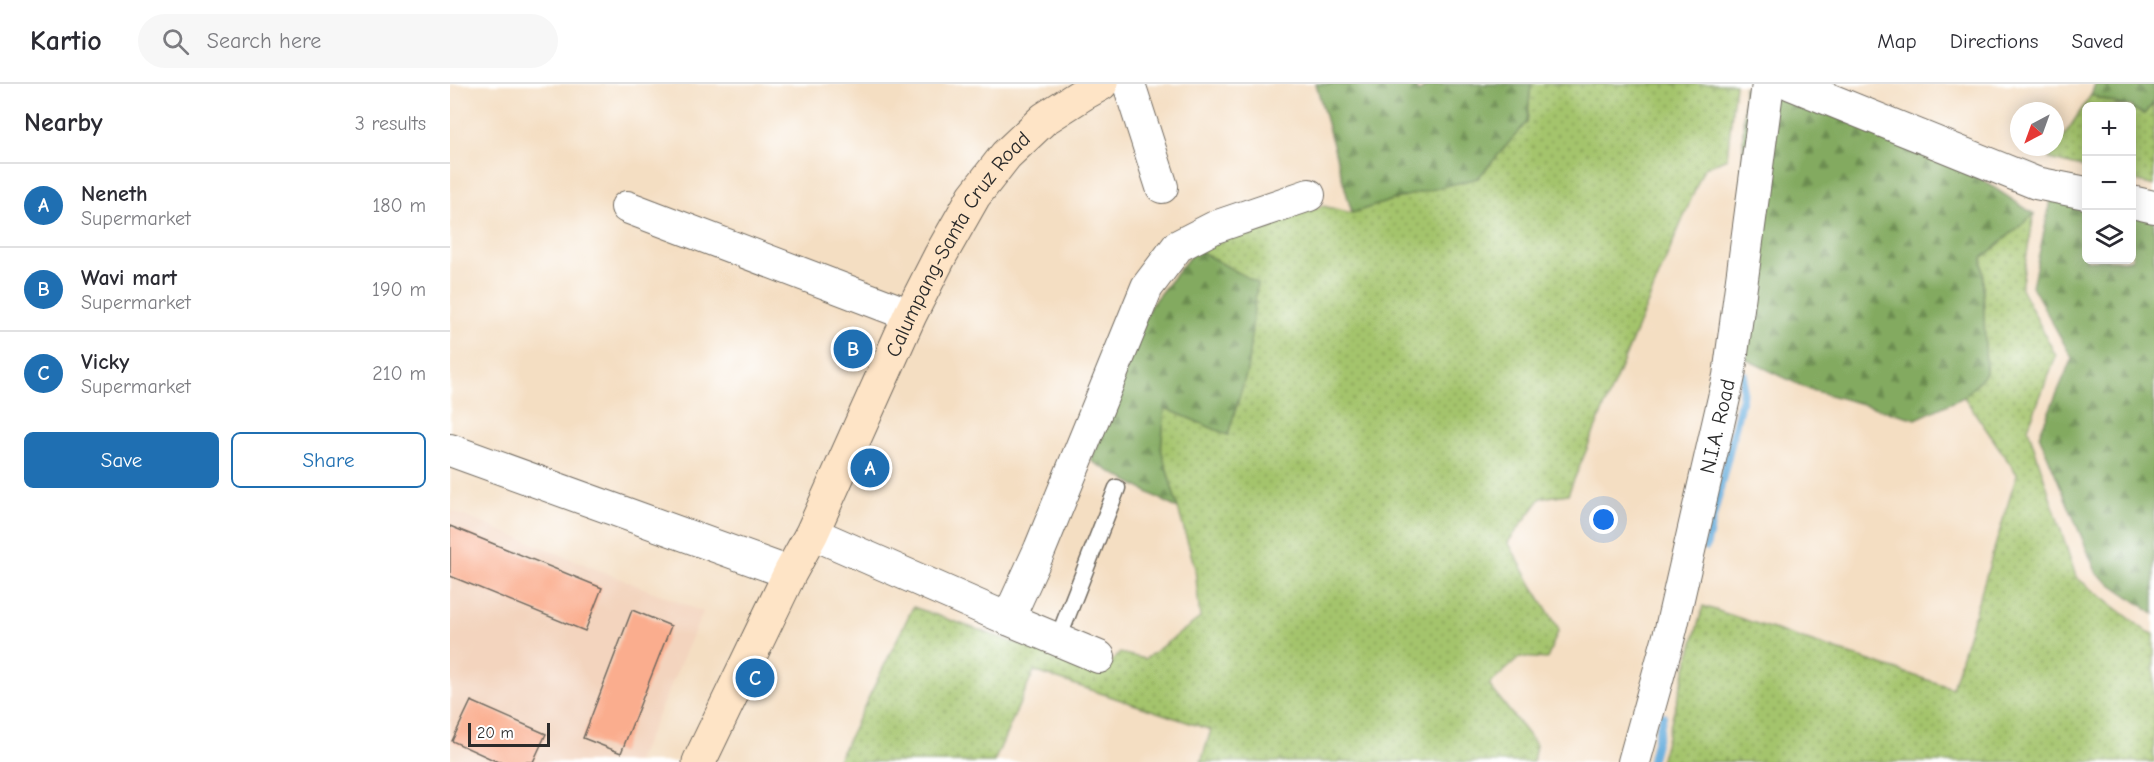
<!DOCTYPE html>
<html lang="en">
<head>
<meta charset="utf-8">
<style>
	:root { --surface:#fff; --page:#f7f7f7; --text:#2b2b33; --muted:#7c7c81; --line:#e1e1e2; --accent:#1f6fb2 }
	body { margin:0; font-family:"Comic Neue",sans-serif; background:var(--page); color:var(--text) }
	.controls { position:absolute; right:18px; top:18px; display:grid; overflow:hidden; border-radius:9px; box-shadow:0 3px 15px #0003 }
	.controls button { width:54px; height:54px; display:grid; place-items:center; padding:0; border:0; border-bottom:2px solid var(--line); background:var(--surface); color:var(--text); font:30px sans-serif }
	.compass { position:absolute; left:1560px; top:18px; width:54px; height:54px; border-radius:50%; background:var(--surface); box-shadow:0 3px 15px #0003; rotate:221deg }
	.scale { position:absolute; left:18px; bottom:15px; width:82px; box-sizing:border-box; padding-left:6px; border:3px solid #2b2b2b; border-top:0; font-size:16px; line-height:21px; white-space:nowrap; color:#2b2b2b; -webkit-text-stroke:4px #fff; paint-order:stroke }
	.you { position:absolute; left:1154px; top:436px; width:21px; height:21px; margin:-15px; border:4px solid #fff; border-radius:50%; background:#1a73e8; box-shadow:0 0 0 9px #1a73e833 }
	.badge { display:grid; place-items:center; width:39px; height:39px; border-radius:50%; background:var(--accent); color:#fff; font-size:20px; font-weight:700 }
	.pin { position:absolute; translate:-50% -50%; border:3px solid #fff; box-shadow:0 2px 6px #0006 }
	.list { margin:0; padding:0; list-style:none }
	h2 { display:flex; justify-content:space-between; align-items:center; height:78px; margin:0; padding:0 24px; font-size:26px }
	h2 small { font-size:20px; font-weight:400; color:var(--muted) }
	.list li { display:grid; grid-template-columns:39px 1fr auto; gap:18px; align-items:center; box-sizing:border-box; height:84px; padding:0 24px; border-top:2px solid var(--line) }
	.list b { display:block; font-size:22px; white-space:nowrap }
	.list p { margin:0; font-size:20px; white-space:nowrap; color:var(--muted) }
	.list em { font-size:20px; font-style:normal; color:var(--muted) }
	.actions { display:flex; gap:12px; padding:18px 24px }
	.actions a { flex:1; padding:14px 0; border:2px solid var(--accent); border-radius:9px; text-align:center; font-size:21px; color:var(--accent) }
	.actions .main { background:var(--accent); color:#fff }
	.icon { flex:none; width:33px; height:33px; fill:none; stroke:currentColor; stroke-width:2; stroke-linecap:round; stroke-linejoin:round }
	.map { position:relative; flex:none; width:1704px; height:678px; overflow:hidden }
	header { display:flex; align-items:center; gap:36px; box-sizing:border-box; height:84px; padding:0 30px; background:var(--surface); border-bottom:2px solid var(--line) }
	header strong { font-size:28px }
	nav { display:flex; gap:33px; margin-inline-start:auto; font-size:21px }
	.search { width:420px; height:54px; background:var(--page); display:flex; align-items:center; gap:15px; box-sizing:border-box; padding:0 21px; border-radius:33px; color:var(--muted); font-size:22px }
	main { display:flex }
	aside { flex:1; background:var(--surface) }
	.map>svg:first-child { display:block }
	.built { fill:#f3d4be }
	.grass { fill:url(#grass-dots); stroke:#68784c; stroke-width:1.5 }
	.forest { fill:url(#forest-firs); stroke:#576a46; stroke-width:1.5 }
	.lines { fill:none; stroke-linecap:round; stroke-linejoin:round }
	.stream { stroke:#66addd; stroke-width:8 }
	.building { fill:#faad8e }
	.service-casing { stroke:#716a60; stroke-width:19 }
	.minor-casing { stroke:#716a60; stroke-width:34 }
	.secondary-casing { stroke:#716a60; stroke-width:35 }
	.service { stroke:#fff; stroke-width:16 }
	.minor { stroke:#fff; stroke-width:32 }
	.secondary { stroke:#fee4c6; stroke-width:33 }
	.labels { text-anchor:middle; dominant-baseline:central; stroke-width:4.5; stroke-linejoin:round; paint-order:stroke }
	.street-label { font-size:21px; fill:#2b2b2b; stroke:#fff }
</style>
</head>
<body>
<header>
<strong>Kartio</strong>
<div class="search"><svg class="icon" aria-label="search" viewBox="0 0 24 24"><circle cx="10" cy="10" r="6"/><path d="M15 15l6 6"/></svg>Search here</div>
<nav><a>Map</a><a>Directions</a><a>Saved</a></nav>
</header>
<main>
<aside>
<h2>Nearby<small>3 results</small></h2>
<ul class="list">
<li><span class="badge">A</span><div><b>Neneth</b><p>Supermarket</p></div><em>180 m</em></li>
<li><span class="badge">B</span><div><b>Wavi mart</b><p>Supermarket</p></div><em>190 m</em></li>
<li><span class="badge">C</span><div><b>Vicky</b><p>Supermarket</p></div><em>210 m</em></li>
</ul>
<div class="actions"><a class="main">Save</a><a>Share</a></div>
</aside>
<div class="map">
<svg width="1704" height="678" viewBox="0 0 1704 678">
	<defs>
		<pattern id="grass-dots" width="8" height="8" patternUnits="userSpaceOnUse" patternTransform="scale(1.5)"><rect width="8" height="8" fill="#a4c46c"/><path d="M2 2h.1M6 6h.1" fill="none" stroke="#869f59" stroke-width="1.8" stroke-linecap="round"/></pattern>
		<pattern id="forest-firs" width="22" height="20" patternUnits="userSpaceOnUse" patternTransform="scale(1.5)"><rect width="22" height="20" fill="#83aa60"/><path d="M5 1l3.5 6h-7zM16 11l3.5 6h-7z" fill="#6b8b4f"/></pattern>
	</defs>
	<rect width="100%" height="100%" fill="#fff"/>
	<filter id="ink" filterUnits="userSpaceOnUse"><feTurbulence type="fractalNoise" baseFrequency=".0167" numOctaves="2"/><feDisplacementMap in="SourceGraphic" scale="12" xChannelSelector="R" yChannelSelector="G"/><feConvolveMatrix kernelMatrix="1 2 1 2 8 2 1 2 1" color-interpolation-filters="sRGB"/></filter>
	<filter id="wash" filterUnits="userSpaceOnUse"><feTurbulence type="fractalNoise" baseFrequency=".008" numOctaves="4" result="noise"/><feDisplacementMap in="SourceGraphic" scale="24" xChannelSelector="R" yChannelSelector="G"/><feGaussianBlur stdDeviation="1.35" result="paint"/><feColorMatrix in="noise" values="0 0 0 0 0 0 0 0 0 0 0 0 0 0 0 0 0 1.4 0 .05"/><feComposite in="paint" operator="in"/></filter>
	<g filter="url(#wash)">
		<rect width="100%" height="100%" fill="#f4dec2"/>
		<path class="built" d="M0 426 253 528 187 678H15L0 672Z"/>
		<path class="grass" d="M1081 0H1285L1277 74 1254 84 1118 410 1091 414 1058 458 1083 503 1109 545 1097 575 1070 573 1039 601 1086 661 1083 678H751L761 646 584 587 544 678H387L463 523 651 589 670 569 695 575 750 534 745 484 711 365 715 324 778 351 746 165 873 122 902 129 952 113 1077 39Z
			M1641 11 1674 22H1636V84L1599 75Z
			M1704 20V102L1682 96V25L1695 30Z
			M1584 130 1571 204 1606 272 1578 344 1626 493 1696 547 1704 550V678H1210L1253 522 1502 604 1567 390 1514 313 1536 289 1532 174Z"/>
		<path class="forest" d="M866 0H964L968 8 981 0H1081L1077 38 1028 94 952 113 902 129Z
			M1645 0H1704V18L1695 30 1682 25V22H1674L1641 11Z
			M1294 3 1486 65 1584 130 1532 174 1536 289 1514 313 1466 335 1358 305 1289 272Z
			M1603 107 1636 115V176H1682V126L1704 131V530L1647 490 1589 351 1622 274 1582 202Z
			M746 165 807 199 797 287 778 351 715 324 711 365 728 425 641 377 700 222Z"/>
		<g class="lines">
			<path class="stream" d="M1256 463 1292 314 1294 291
				M1201 678 1213 632"/>
		</g>
		<g id="blocks">
			<path class="building" d="M0 442 152 504 135 547 0 492Z
				M182 526 221 542 171 669 133 654Z
				M21 617 96 650 83 678H48L2 657Z"/>
		</g>
	</g>
	<g filter="url(#ink)">
		<use href="#blocks" fill-opacity="0" stroke="#716a60" stroke-width="1.5"/>
		<g class="lines">
			<defs>
				<path id="service" d="M608 555 667 404"/>
				<g id="minor">
					<path d="M679 0 712 103"/>
					<path d="M1341 0 1586 99 1636 109"/>
					<path d="M1682 118 1704 123"/>
					<path d="M177 123 460 231"/>
					<path d="M0 366 340 489"/>
					<path d="M362 449 558 535 590 465 697 203 728 162 765 143 859 111"/>
					<path d="M558 535 649 573"/>
					<path id="s1" d="M1184 678 1221 545 1279 292 1318 0"/>
				</g>
				<g id="secondary">
					<path id="s2" d="M249 678 340 489 362 449 460 231 490 172 524 112 556 71 594 35 633 10 651 0"/>
				</g>
			</defs>
			<use href="#service" class="service-casing"/>
			<use href="#minor" class="minor-casing"/>
			<use href="#secondary" class="secondary-casing"/>
			<use href="#service" class="service"/>
			<use href="#minor" class="minor"/>
			<use href="#secondary" class="secondary"/>
		</g>
	</g>
	<g class="labels">
		<g class="street-label">
			<text stroke="none"><textPath href="#s2" startOffset="580">Calumpang-Santa Cruz Road</textPath></text>
			<text stroke="none"><textPath href="#s1" startOffset="346">N.I.A. Road</textPath></text>
		</g>
	</g>
</svg>
<div class="controls">
<button>+</button>
<button>−</button>
<button><svg class="icon" aria-label="layers" viewBox="0 0 24 24"><path d="M12 4l9 5-9 5-9-5zM3 14l9 5 9-5"/></svg></button>
</div>
<svg class="compass" viewBox="-18 -18 36 36"><path d="M0-13l5 13h-10z" fill="#e53935"/><path d="M0 13l5-13h-10z" fill="#7c7c81"/></svg>
<div class="scale">20 m</div>
<div class="you"></div>
<div class="pin badge" style="left:420px;top:384px">A</div>
<div class="pin badge" style="left:403px;top:265px">B</div>
<div class="pin badge" style="left:305px;top:594px">C</div>
</div>
</main>
</body>
</html>
